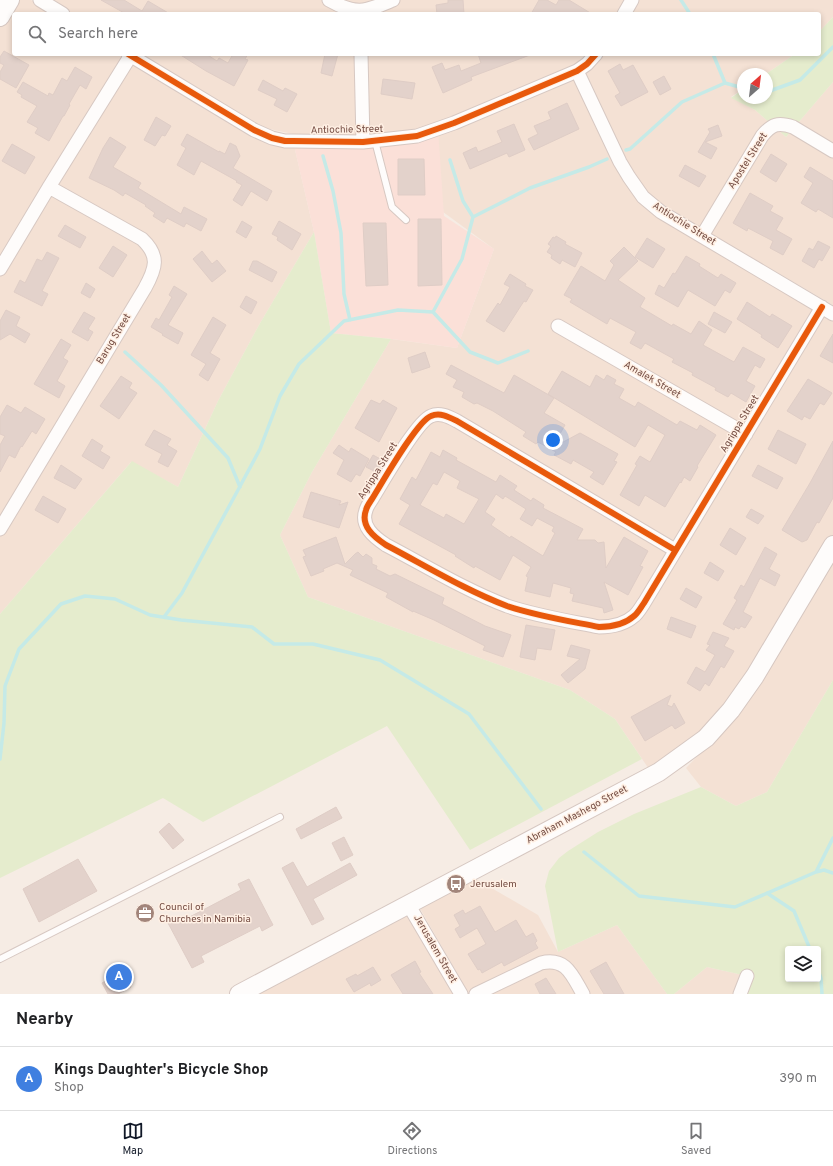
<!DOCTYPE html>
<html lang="en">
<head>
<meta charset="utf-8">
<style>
	:root { --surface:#fff; --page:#f2f2f2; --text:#202124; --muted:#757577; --line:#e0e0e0; --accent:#111827 }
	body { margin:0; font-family:Overpass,sans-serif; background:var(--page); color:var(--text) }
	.controls { position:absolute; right:12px; bottom:12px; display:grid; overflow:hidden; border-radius:4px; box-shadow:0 2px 6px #0003 }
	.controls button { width:36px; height:36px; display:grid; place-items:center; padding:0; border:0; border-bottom:1px solid var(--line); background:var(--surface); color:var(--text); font:20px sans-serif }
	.compass { position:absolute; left:737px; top:68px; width:36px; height:36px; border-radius:50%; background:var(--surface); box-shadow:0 2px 6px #0003; rotate:28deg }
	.you { position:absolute; left:553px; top:440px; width:14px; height:14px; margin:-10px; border:3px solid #fff; border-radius:50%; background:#1a73e8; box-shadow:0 0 0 6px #1a73e833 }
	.badge { display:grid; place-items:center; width:26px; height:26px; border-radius:50%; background:var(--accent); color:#fff; font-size:13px; font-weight:700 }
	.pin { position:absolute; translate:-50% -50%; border:2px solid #fff; box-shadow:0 1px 4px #0006 }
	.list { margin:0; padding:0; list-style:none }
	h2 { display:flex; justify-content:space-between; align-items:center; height:52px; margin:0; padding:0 16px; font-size:17px }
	h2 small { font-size:13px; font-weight:400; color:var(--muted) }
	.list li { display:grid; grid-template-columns:26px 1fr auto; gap:12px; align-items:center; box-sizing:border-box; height:64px; padding:0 16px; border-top:1px solid var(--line) }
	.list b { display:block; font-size:15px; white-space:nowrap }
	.list p { margin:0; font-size:13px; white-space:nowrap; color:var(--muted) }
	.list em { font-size:13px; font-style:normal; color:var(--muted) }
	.icon { flex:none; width:22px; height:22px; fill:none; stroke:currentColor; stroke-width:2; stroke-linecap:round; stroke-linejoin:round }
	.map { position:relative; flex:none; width:833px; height:994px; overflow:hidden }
	.search { position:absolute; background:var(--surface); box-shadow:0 2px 6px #0003; left:12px; right:12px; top:12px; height:44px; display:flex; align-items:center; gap:10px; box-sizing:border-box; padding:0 14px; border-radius:4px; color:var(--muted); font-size:15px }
	.sheet { height:116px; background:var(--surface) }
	nav { display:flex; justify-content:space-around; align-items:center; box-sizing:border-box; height:56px; border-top:1px solid var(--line); background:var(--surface); font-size:11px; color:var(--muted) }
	nav a { display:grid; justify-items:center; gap:2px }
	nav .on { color:var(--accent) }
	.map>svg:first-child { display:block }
	.residential { fill:#f4e1d4 }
	.commercial { fill:#fbe0d8 }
	.green { fill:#e5eccd; fill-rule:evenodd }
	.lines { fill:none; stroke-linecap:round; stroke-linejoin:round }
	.stream { stroke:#c5eae7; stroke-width:3.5 }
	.building { fill:#e3d2cb; stroke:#dfcdc6; fill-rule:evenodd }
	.lane-casing { stroke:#d7c8c2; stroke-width:8 }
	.street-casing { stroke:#d7c8c2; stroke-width:15 }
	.secondary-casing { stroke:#d6c7c1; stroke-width:20 }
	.lane { stroke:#fefcfb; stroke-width:6 }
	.street { stroke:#fefcfb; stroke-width:13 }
	.secondary { stroke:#fefcfb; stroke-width:18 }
	.cycleway-casing { stroke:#fff0e4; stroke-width:8 }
	.cycleway { stroke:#e8590c; stroke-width:6 }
	.labels { text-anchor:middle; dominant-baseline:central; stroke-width:3; stroke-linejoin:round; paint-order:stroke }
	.street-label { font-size:10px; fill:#754d43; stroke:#fff0e4 }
	.poi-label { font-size:10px; fill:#754d43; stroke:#fff0e4; text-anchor:start }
</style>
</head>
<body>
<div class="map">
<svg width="833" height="994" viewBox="0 0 833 994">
	<rect width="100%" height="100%" fill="#f6ece4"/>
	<path class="residential" d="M15 0H31L55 14H14V54H124L254 130 293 141 314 232 259 325 218 401 178 487 131 462 0 614V25Z
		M40 0H833V17L819 32V14H63Z
		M128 54H795L766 74H743V89L731 97 755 110 786 137 833 82V305L709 233 637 188 833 319V537L706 738 653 775 615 719 570 690 308 597 280 535 312 472 391 339 457 348 494 249 443 212 368 140 293 134 260 127Z
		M833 557V680L767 792 736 806 701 787 686 768 720 733Z
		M476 879 538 915 558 952 617 925 667 994H469L418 905Z
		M408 912 455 994H254Z
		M707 967 747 976 740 994H674Z"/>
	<path class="commercial" d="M438 129 444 216 494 249 457 348 392 339 331 333 314 232 293 141 363 142Z"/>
	<path class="green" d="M833 17V82L786 137 755 110 731 98 743 89V98H767V74H766L795 54H819V32Z
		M314 232 331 333 391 339 312 472 280 535 308 597 570 690 615 719 642 759 470 850 387 726 203 822 163 798 0 878V614L132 461 178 487 218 401 259 325Z
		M833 680V994H740L747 976 707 967 674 994H667L617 925 558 952 545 886 549 871 559 858 568 851 598 832 634 814 701 787 736 806 767 792ZM788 949H818V979H788Z"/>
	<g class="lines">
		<path class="stream" d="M681 0 690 14
			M713 54 725 83
			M767 92 800 80 833 47
			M626 150 630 149 682 102 725 83 743 88
			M323 156 333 191 341 233 344 294 350 320
			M473 217 530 188 589 167 607 159
			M433 312 462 259 473 217 463 201 450 160
			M125 352 161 385 228 458 240 487
			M164 617 182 593 238 490 260 449 280 396 299 364 344 321 398 310 433 312 470 352 498 363 528 351
			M0 759 4 723 5 686 19 649 61 604 85 596 115 599 150 615 181 620 252 627 274 644H313L380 660 469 714 541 809
			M584 852 639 896 735 907 816 872 833 838
			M816 872 824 870 833 873
			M767 893 794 911 810 949
			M818 970 821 978 822 994"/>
	</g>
	<path class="building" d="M101 0H124L142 11 148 1 170 14H126Z
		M448 0H463L464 14H437L436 5 448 3Z
		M539 0H547L556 5 559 0H569L592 14H531Z
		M4 51 29 65 16 88 0 79V72L4 65 0 63V57Z
		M179 54H206L217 61 219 58 228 63 233 54H248L245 59 248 60 234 86 206 71Z
		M325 54H338L332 76 321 73Z
		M478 54H530V55L471 77 472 80 443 93 432 67 442 63 445 70 459 65 461 71 481 63Z
		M620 64 623 70 633 65 648 92 621 106 615 96 620 93 608 71Z
		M75 67 92 77 86 89 80 85 69 104 70 105 64 116H63L49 141 35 133 38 128 27 122 37 106 21 97 22 95 17 92 23 82 48 96 49 93 53 95 62 78 67 81Z
		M664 76 671 89 660 95 653 82Z
		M383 79 415 83 412 99 381 94Z
		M263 80 283 91 285 88 297 94 287 112 274 105 277 99 258 90Z
		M567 103 579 129 534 150 528 139 538 134 534 126 551 119 548 112Z
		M156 117 171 126 165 136 162 135 155 146 144 140Z
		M514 124 525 150 509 157 507 153 470 169 463 153 476 147 478 152 502 142 497 131Z
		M718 125 722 136 705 142 717 148 711 159 698 152 710 132 708 129Z
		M187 134 219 152V151L225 154 230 143 236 146 240 156 233 168 272 191 267 201 251 191 242 206 233 200 242 185 236 182 237 181 201 161 194 175 177 165 186 148 181 145Z
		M110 137 126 147 113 167 141 183 138 188 181 214 184 207 207 219 201 231 186 223 184 227 167 218 164 223 153 216 155 213 145 206 146 205 125 193 123 196 114 190 89 178 103 148Z
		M12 144 35 157 25 174 2 161Z
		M771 154 787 164 776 182 760 172Z
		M398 159H424L425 195H398Z
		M685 165 706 176 699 187 679 176Z
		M810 167 833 181V218L818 209 816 212 801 203 813 183 804 177Z
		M750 193 773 206 770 211 783 218 776 230 792 239 783 255 770 248 773 241 748 228 747 231 733 223Z
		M418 219H441L442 285 418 286Z
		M242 221 252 227 246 238 236 232Z
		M279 221 301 234 292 250 277 240 278 237 272 234Z
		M363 223H386L388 285 366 286Z
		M65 225 86 237 80 248 58 236Z
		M556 236 566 242 565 244 582 253 575 267 562 260 560 264 551 258 552 255 547 252 551 246 548 244 553 237 555 238Z
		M647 238 665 249 653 268 635 257Z
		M818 241 830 247 822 261 819 259 814 268 802 261 809 248 813 250Z
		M113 246 127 255 113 277 99 268Z
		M624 247 638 261 618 280 645 298 640 307 672 326 673 324 691 334 699 321 712 330 703 345 734 362 743 347 765 359 760 368 755 365 746 381 755 386 746 402 731 393 728 397 715 390 716 388 692 375 693 373 672 362 674 359 645 343 641 349 630 343 636 332 610 318 607 324 570 302 572 299 564 295 581 266 605 281 614 265 610 261Z
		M202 251 212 264 217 260 226 271 212 282 193 259Z
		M47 252 59 258 42 291 48 294 42 306 14 292 20 280 25 283 37 259 42 261Z
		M686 256 700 264 699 266 718 278 721 274 736 283 730 293 725 290 715 306 688 290 678 307 655 294 659 285 664 288 673 273 675 274Z
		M253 261H257L277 272 272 282 249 270Z
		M510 274 526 284 525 286 533 290 526 302 524 301 504 332 486 321 498 303 500 305 510 287 504 284Z
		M86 283 95 289 90 298 81 293Z
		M174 286 187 294 168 325 183 333 178 344 162 335 163 334 151 327 156 318 159 320 172 297 169 295Z
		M246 296 257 302 251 314 240 307Z
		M747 302 770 317 772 314 792 326 778 348 761 337 762 335 737 319Z
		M6 310 20 317 16 326 30 334 25 343 10 334 0 340V321Z
		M84 312 95 318 88 329 93 332 88 341 72 332Z
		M714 312 732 322 725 333 708 324Z
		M213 317 226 325 210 353 220 359 208 381 199 375 206 364 191 355Z
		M833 334V363L820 356Z
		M61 339 71 345 63 358 68 361 57 381 65 386 59 398 34 384Z
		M425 352 430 367 412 373 408 358Z
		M451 365 504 393 514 375 554 398 544 413 565 425 552 448 580 433 618 454 614 461 617 462 603 485 590 477 594 472 573 460 571 464 554 455 556 452 538 442 536 444 523 436 526 432 493 411 477 403 474 404 462 397 464 392 453 387 457 380 446 374Z
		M562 371 590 387 596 375 604 380 607 375 616 380 614 384 624 389 619 398 635 407 638 402 677 425 680 421 697 430 700 425 716 435 697 466 698 467 690 481 684 477 681 483 680 482 665 507 645 495 639 506 620 495 637 465 635 464 640 456 650 462 665 435 648 425 635 447 548 394Z
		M121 376 132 383 129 388 137 393 119 419 100 406Z
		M808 379 832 393 824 405 820 403 810 419 804 416 802 420 787 411Z
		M371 400 380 404 383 400 397 408 379 442 355 428Z
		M7 405 21 413 25 407 45 419 36 434 32 431 22 447 21 446 15 458 9 455 0 472V445L5 436 0 434V417Z
		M154 430 171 439 167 445 177 451 168 467 158 462 162 454 145 445Z
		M778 430 806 444 796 464 768 449Z
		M92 439 103 446 100 451 110 457 103 469 82 456Z
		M833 441V498L819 523 817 522 807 540 802 542 782 530 810 483Z
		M339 445 349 452 351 448 369 459 360 476 356 474 351 482 337 474 344 460 333 453Z
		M443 450 457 458 456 460 496 482 500 475 517 486 514 490 531 501 533 498 544 505 543 508 583 529 577 540H595L598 543 604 542 606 568 624 537 648 551 640 566 643 567 628 595 604 582 613 610 604 613 603 608 572 601 574 594 570 593 571 588 553 583 550 597 525 591 528 577 526 576 531 567 513 555 500 580 475 566 474 568 455 556 456 555 399 524 410 505 400 499 412 477 416 480 431 452 440 457ZM444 472 460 481 457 488 479 499 464 524 446 514 444 518 420 505 433 483 437 485ZM496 494 503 499 505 496 526 509 520 519 532 526 537 518 554 527 552 531 555 533 543 556 511 536 510 538 491 525 495 519 485 512Z
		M373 455 384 461 378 473 366 467Z
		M61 465 82 479 75 489 54 478Z
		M758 465 783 478 777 489 752 476Z
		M311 492 341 501 339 505 348 502 339 528 303 517Z
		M43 496 66 509 58 523 35 510Z
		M751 509 764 516 758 524 746 517Z
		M730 528 746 538 736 555 720 545Z
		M336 537 345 564 355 554 358 552 363 557 366 554 372 558V564L377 566 376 569 390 576 395 574 444 598 442 604 485 626 511 635 503 657 483 650 485 646 434 620 413 611V612L386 597 388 593 350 575 353 570 337 563 323 569 324 571 311 576 303 557 306 556 303 550Z
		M765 547 777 554 769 569 780 575 775 586 760 578 743 612 752 617 745 628 741 626 739 629 735 627 734 630 723 624 737 600 734 598 741 585 744 587Z
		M710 562 724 571 718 581 704 573Z
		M686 588 702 597 696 608 680 599Z
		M671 617 696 626 691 638 667 629Z
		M526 625 555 630 551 650 537 648 535 660 520 657Z
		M713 632 729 638 724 646 734 651 724 668 721 666 709 686 705 683 700 691 687 683 696 667 705 672 715 655 706 650 710 645 707 644Z
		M571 645 590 650 585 669 568 683 561 675 580 659 567 656Z
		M671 695 667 705 672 707 674 703 685 723 675 729 672 725 645 741 631 717Z
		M336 807 342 818 301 839 296 829Z
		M169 823 184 840 173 849 159 832Z
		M344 837 353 855 341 861 332 843Z
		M78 859 97 891 39 922 23 889Z
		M293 862 307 887 350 863 357 875 313 899 324 919 312 925 282 868Z
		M249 879 273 925 262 931 260 926 201 956 204 962 192 968 168 923 180 916 182 921 241 890 238 884Z
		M480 906 495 932 516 920 526 937 533 933 537 941 535 943 538 948 504 966 502 962 482 973 480 969 478 970 468 954 486 944 477 928 460 938 455 929 460 926 454 915 463 910 465 914Z
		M415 961 421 972 419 973 433 994H403L391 975Z
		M606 962 624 994H604L590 971Z
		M373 967 381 980 371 986 370 983 354 992 346 979 356 974 357 976Z
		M123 971 131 987 118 994H108L102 983Z
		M546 978 556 994H540L535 984Z"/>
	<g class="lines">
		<defs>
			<path id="lane" d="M375 141 392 207 406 220
				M0 959 280 817"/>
			<path id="street" d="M40 0 63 14
				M329 0C357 16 366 11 393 0
				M624 14 632 0
				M128 54 254 130 272 138 285 141H293L363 142 417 136 454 123 577 71 587 64 596 54
				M361 54 363 142
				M577 71 620 162 629 177 643 197 661 212 833 314
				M702 236 762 136C772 124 778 122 793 127L833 151
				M0 269 49 187 131 55
				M558 326 746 434
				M0 529 145 288C156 268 160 256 142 239L49 187
				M675 550 457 421C449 417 440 412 431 416 417 421 382 483 372 499 370 502 367 506 366 510 360 526 374 537 386 545 426 566 465 590 507 606 537 616 569 621 599 627 612 627 624 625 634 616 638 613 641 607 644 603L822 307
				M408 904 461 994
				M476 994 541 963C566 957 572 975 583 994
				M740 994 747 976"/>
			<path id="secondary" d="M0 17 10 0
				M239 994 659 772 706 738 731 710 755 676 833 545"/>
		</defs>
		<use href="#lane" class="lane-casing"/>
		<use href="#street" class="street-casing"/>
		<use href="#secondary" class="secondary-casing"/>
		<use href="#lane" class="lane"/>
		<use href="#street" class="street"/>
		<use href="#secondary" class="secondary"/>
		<defs>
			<path id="cycleway" d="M128 54 254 130 272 138 285 141H293L363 142 417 136 454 123 577 71 587 64 596 54
				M675 550 457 421C449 417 440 412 431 416 417 421 382 483 372 499 370 502 367 506 366 510 360 526 374 537 386 545 426 566 465 590 507 606 537 616 569 621 599 627 612 627 624 625 634 616 638 613 641 607 644 603L822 307"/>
		</defs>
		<use href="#cycleway" class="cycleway-casing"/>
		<use href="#cycleway" class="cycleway"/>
	</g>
	<defs>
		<symbol id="bus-disc" viewBox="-11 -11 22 22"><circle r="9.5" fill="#a2857b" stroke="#fff0e4"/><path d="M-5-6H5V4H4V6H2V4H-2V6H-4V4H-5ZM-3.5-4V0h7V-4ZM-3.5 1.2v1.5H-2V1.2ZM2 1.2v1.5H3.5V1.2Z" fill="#fff"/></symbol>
		<symbol id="office-disc" viewBox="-11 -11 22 22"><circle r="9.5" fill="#a2857b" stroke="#fff0e4"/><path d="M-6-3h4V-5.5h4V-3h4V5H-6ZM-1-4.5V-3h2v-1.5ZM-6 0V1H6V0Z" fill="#fff"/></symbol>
	</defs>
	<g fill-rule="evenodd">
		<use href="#bus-disc" x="445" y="873" width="22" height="22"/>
		<use href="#office-disc" x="134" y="902" width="22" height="22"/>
	</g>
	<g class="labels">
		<g class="street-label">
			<text transform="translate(347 130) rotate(-1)">Antiochie Street</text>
			<text transform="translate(748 161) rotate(-58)">Apostel Street</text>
			<text transform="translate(684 224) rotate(32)">Antiochie Street</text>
			<text transform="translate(114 339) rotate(-59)">Barug Street</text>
			<text transform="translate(652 380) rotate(30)">Amalek Street</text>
			<text transform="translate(740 424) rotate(-59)">Agrippa Street</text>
			<text transform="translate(378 471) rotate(-58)">Agrippa Street</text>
			<text transform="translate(577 815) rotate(-28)">Abraham Mashego Street</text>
			<text transform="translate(435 949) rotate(60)">Jerusalem Street</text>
		</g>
		<g class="poi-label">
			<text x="470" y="884">Jerusalem</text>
			<text x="159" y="907">Council of<tspan x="159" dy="12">Churches in Namibia</tspan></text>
		</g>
	</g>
</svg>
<div class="controls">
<button><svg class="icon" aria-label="layers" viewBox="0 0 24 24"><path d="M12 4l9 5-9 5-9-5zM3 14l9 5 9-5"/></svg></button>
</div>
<svg class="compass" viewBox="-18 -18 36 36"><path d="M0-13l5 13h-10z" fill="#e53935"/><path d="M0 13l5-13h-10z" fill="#757577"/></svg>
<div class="you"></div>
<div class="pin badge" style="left:119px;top:977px;background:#3f7fe0">A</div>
<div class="search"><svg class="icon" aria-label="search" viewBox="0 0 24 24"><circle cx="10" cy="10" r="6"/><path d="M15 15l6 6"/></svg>Search here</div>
</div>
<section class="sheet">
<h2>Nearby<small></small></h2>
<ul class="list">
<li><span class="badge" style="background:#3f7fe0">A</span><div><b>Kings Daughter's Bicycle Shop</b><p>Shop</p></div><em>390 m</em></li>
</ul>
</section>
<nav>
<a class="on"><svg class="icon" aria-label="map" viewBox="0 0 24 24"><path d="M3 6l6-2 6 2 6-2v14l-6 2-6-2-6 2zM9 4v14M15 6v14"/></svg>Map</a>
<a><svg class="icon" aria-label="directions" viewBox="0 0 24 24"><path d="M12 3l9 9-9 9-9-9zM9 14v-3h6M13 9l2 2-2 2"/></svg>Directions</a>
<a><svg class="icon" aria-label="saved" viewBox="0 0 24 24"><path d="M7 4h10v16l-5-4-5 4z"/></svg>Saved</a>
</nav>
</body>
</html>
